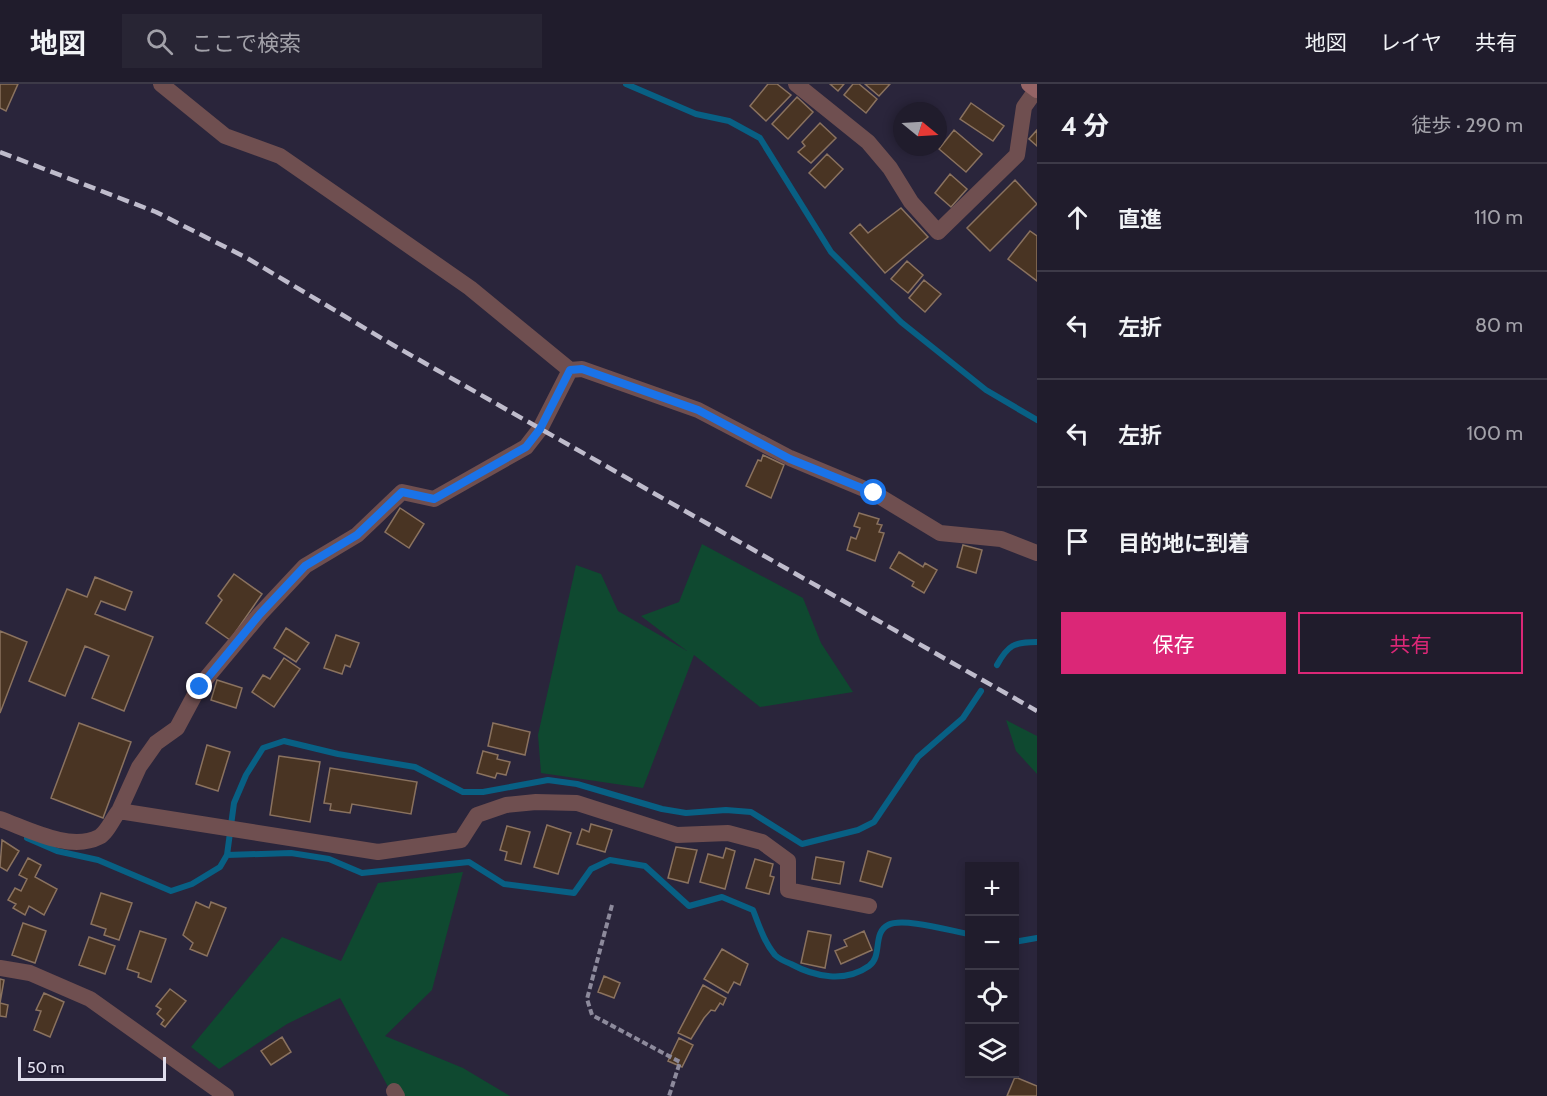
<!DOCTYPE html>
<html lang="ja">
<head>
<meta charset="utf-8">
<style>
	:root { --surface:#201c2c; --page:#282534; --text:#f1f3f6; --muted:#a2a1a9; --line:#3d3a48; --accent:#db2777 }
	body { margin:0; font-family:Cabin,"Noto Sans JP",sans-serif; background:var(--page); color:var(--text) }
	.controls { position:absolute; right:18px; bottom:18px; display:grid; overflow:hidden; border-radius:0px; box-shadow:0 3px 9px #0003 }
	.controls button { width:54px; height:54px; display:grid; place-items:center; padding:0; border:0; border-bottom:2px solid var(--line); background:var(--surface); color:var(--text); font:30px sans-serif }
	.compass { position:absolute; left:893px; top:18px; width:54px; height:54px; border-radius:50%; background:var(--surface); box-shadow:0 3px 9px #0003; rotate:108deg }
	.scale { position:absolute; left:18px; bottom:15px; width:148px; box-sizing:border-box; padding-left:6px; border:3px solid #e0deed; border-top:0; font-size:16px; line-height:21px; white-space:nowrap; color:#e0deed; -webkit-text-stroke:4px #201b31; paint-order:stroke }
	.stop { position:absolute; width:18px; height:18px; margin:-14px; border:4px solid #1a73e8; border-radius:50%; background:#fff }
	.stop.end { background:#1a73e8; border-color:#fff; box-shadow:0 2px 6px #0008 }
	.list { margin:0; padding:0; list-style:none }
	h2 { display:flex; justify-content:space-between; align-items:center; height:78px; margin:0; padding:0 24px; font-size:26px }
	h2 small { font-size:20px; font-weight:400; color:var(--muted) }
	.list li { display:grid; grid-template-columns:39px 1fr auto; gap:18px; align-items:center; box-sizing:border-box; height:108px; padding:0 24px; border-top:2px solid var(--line) }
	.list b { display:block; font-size:22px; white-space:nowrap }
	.list em { font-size:20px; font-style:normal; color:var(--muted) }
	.actions { display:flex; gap:12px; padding:18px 24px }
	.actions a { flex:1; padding:14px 0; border:2px solid var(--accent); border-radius:0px; text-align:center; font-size:21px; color:var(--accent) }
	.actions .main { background:var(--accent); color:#fff }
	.icon { flex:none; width:33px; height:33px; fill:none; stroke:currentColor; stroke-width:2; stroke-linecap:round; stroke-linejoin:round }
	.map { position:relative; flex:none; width:1037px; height:1012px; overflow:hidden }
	header { display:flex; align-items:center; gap:36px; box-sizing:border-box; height:84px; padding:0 30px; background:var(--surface); border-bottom:2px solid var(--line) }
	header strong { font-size:28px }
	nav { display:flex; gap:33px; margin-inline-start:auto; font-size:21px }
	.search { width:420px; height:54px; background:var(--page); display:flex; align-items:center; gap:15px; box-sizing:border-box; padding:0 21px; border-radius:0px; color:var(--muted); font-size:22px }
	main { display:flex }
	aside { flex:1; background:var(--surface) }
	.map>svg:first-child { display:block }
	.green { fill:#0f4930 }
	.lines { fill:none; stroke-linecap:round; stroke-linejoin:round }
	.stream { stroke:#086084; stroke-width:6 }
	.building { fill:#493423; stroke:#8a725f; stroke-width:1.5 }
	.path { stroke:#8d8a9c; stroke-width:4; stroke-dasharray:6 3; stroke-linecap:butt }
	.minor { stroke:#6f4f50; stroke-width:16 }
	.secondary { stroke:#956466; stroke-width:16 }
	.rail { stroke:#bfbccc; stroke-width:4.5; stroke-dasharray:12 6; stroke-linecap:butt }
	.route { stroke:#1a73e8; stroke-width:8 }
</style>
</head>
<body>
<header>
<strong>地図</strong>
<div class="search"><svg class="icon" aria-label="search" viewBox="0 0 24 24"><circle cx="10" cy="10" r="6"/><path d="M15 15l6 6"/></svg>ここで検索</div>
<nav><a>地図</a><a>レイヤ</a><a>共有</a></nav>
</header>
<main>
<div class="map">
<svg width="1037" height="1012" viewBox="0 0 1037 1012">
	<rect width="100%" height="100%" fill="#2a253b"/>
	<path class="green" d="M702 460 803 514 821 559 853 608 760 623 694 571 643 704 541 689 538 651 576 481 601 490 618 527 687 567 641 532 679 518Z
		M1006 636 1037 652V690L1016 667Z
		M463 788 432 906 385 952 463 984 510 1012H393L340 914 287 940 219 985 191 963 282 853 341 877 378 799Z"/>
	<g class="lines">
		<path class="stream" d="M626 0 696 30 729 37 760 54 831 168 901 238 986 306 1037 336
			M997 581C1008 561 1014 558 1037 558
			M27 754 57 767 98 776 171 807 192 800 220 783 227 771 234 719 246 691 263 664 284 657 338 670 415 683 463 708H483L548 696 577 700 662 725 686 729 726 726 751 728 802 760 858 746 874 738 918 673 963 634 981 607
			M227 771 291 769 329 775 362 789 469 778 504 800 574 809 591 785 610 776 645 782 689 822 722 813 753 826C759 841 764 858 775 871 779 875 786 878 791 880 815 893 845 899 869 882 883 872 872 849 888 841 903 833 951 847 969 850
			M1014 858 1037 854"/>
	</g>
	<path class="building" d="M0 0H18L6 27 0 24Z
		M768 0H777L791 11 766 37 750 22Z
		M830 0H844L838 7Z
		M853 0H859L877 15 866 29 844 11Z
		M865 0H890L879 12Z
		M797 13 813 28 788 55 772 40Z
		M971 19 1004 42 993 57 960 35Z
		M820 39 836 54 811 79 798 68 805 62 802 58Z
		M954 46 982 70 966 88 939 65Z
		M1037 46V62L1029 55Z
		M827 70 843 85 825 104 809 89Z
		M950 90 967 105 951 123 935 109Z
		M1015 96 1037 120 990 167 967 144Z
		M901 124 928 153 885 189 850 149 860 140 868 149Z
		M1030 147 1037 152V197L1008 175Z
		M907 177 923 191 908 209 891 195Z
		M924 196 941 210 925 228 909 214Z
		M763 371 784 381 771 414 746 402 758 376 761 377Z
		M400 424 424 440 409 464 385 448Z
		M859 429 879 435 877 440 882 441 879 448 884 449 875 477 847 466 851 453 856 455 860 444 854 442Z
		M963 461 982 466 976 489 957 483Z
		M899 468 923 483 925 479 937 486 924 509 912 502 914 498 890 484Z
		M234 490 262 510 230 556 206 539 222 516 218 512Z
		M95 493 132 508 125 526 101 517 95 530 153 553 124 627 92 614 109 572 85 562 65 612 29 597 67 505 87 513Z
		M286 544 309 559 296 578 274 564Z
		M0 547 27 558 0 629Z
		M336 551 359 559 350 583 345 581 342 590 324 584Z
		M284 574 300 585 274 623 252 608 263 591 270 595Z
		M217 596 242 604 236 624 211 616Z
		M79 639 131 658 103 734 51 714Z
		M493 639 530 648 525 671 488 662Z
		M207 661 230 668 218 707 196 700Z
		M483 667 498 671 497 675 510 678 506 691 497 689 495 694 477 689Z
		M279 672 320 678 310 738 270 731Z
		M330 684 417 698 411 730 352 720 350 729 330 726 331 720 324 719Z
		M591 740 612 746 605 768 577 760 582 745 589 748Z
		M547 741 571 749 558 790 534 783Z
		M507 742 530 748 521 780 505 776 507 768 500 766Z
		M2 756 19 767 7 787 0 783Z
		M676 763 697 766 688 799 668 794Z
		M726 764 735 767 725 805 700 798 708 770 723 774Z
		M868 767 891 774 882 803 860 797Z
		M816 773 844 778 840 800 812 795Z
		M28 774 41 781 35 793 57 805 44 831 29 822 25 831 13 824 16 820 8 816 15 804 21 807 27 795 19 791Z
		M755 775 773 780 770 792 774 793 769 810 746 804Z
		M101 809 132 819 119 856 104 851 106 845 91 840Z
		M196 818 209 824 211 818 226 824 207 872 190 865 193 859 183 851Z
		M23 839 46 847 35 879 12 871Z
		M140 847 166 855 151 898 138 893 139 889 127 885Z
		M808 847 831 851 825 884 801 879Z
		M864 847 872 866 841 880 835 867 847 862 844 856Z
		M89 853 115 862 105 890 79 881Z
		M722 865 748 880 740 901 734 898 728 909 704 895Z
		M604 892 620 899 614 914 598 908Z
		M0 895 4 896 0 919 8 921 6 933 0 932Z
		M703 901 726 914 723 921 720 919 715 927 711 926 704 934 691 955 678 949Z
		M170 905 186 917 165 943 161 940 164 936 157 930 161 925 156 922Z
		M44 909 64 918 50 953 34 946 41 927 36 926Z
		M282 953 291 968 271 981 261 967Z
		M679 954 693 961 682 983 668 977Z
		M1015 993 1037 1002V1012H1007Z"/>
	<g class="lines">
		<path class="path" d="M612 821 587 915 592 931 680 978 669 1012"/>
		<path class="minor" d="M161 0 225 52 280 72 355 124 470 204 570 286 582 285 698 326 790 374 874 409 940 449 1001 455 1037 469
			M796 0 868 58 890 84 911 118 938 148 1017 71 1024 23 1036 6
			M119 727 139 683 156 659 177 644 199 603 260 530 305 482 357 451 402 408 434 415 526 363 540 345 570 286
			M0 735C28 745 70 768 99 753 107 749 113 734 119 727L378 768 461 756 477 731 506 721 536 718 577 719 677 751 728 749 762 758 788 777V806L869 822
			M0 884 30 889 90 915 226 1012
			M394 1007 397 1012"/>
		<path class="secondary" d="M1029 0 1037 6"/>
		<path class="rail" d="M0 68 156 128 247 174 393 261 1037 627"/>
	</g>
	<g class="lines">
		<path class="route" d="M200 603 260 530 305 482 357 451 402 408 434 415 526 363 540 345 570 286 582 285 698 326 790 375 874 409"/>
	</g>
</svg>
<div class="controls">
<button>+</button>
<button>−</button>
<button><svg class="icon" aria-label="locate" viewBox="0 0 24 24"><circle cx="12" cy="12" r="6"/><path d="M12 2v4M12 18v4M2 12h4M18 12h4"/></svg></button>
<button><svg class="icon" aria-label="layers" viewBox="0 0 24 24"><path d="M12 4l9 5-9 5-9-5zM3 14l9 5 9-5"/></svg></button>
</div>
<svg class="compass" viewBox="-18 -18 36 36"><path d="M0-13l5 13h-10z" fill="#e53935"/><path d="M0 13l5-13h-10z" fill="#a2a1a9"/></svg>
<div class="scale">50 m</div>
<div class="stop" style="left:874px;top:409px"></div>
<div class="stop end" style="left:200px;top:603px"></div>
</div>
<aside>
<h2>4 分<small>徒歩 · 290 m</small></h2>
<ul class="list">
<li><svg class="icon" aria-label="ahead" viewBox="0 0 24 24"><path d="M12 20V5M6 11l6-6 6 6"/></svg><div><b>直進</b></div><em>110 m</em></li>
<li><svg class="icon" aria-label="left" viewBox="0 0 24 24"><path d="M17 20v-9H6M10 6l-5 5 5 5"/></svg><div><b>左折</b></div><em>80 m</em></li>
<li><svg class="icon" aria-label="left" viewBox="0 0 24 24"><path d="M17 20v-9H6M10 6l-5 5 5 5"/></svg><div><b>左折</b></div><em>100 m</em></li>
<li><svg class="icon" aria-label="arrive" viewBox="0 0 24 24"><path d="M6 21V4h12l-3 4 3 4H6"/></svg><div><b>目的地に到着</b></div></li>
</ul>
<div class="actions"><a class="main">保存</a><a>共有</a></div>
</aside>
</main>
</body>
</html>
